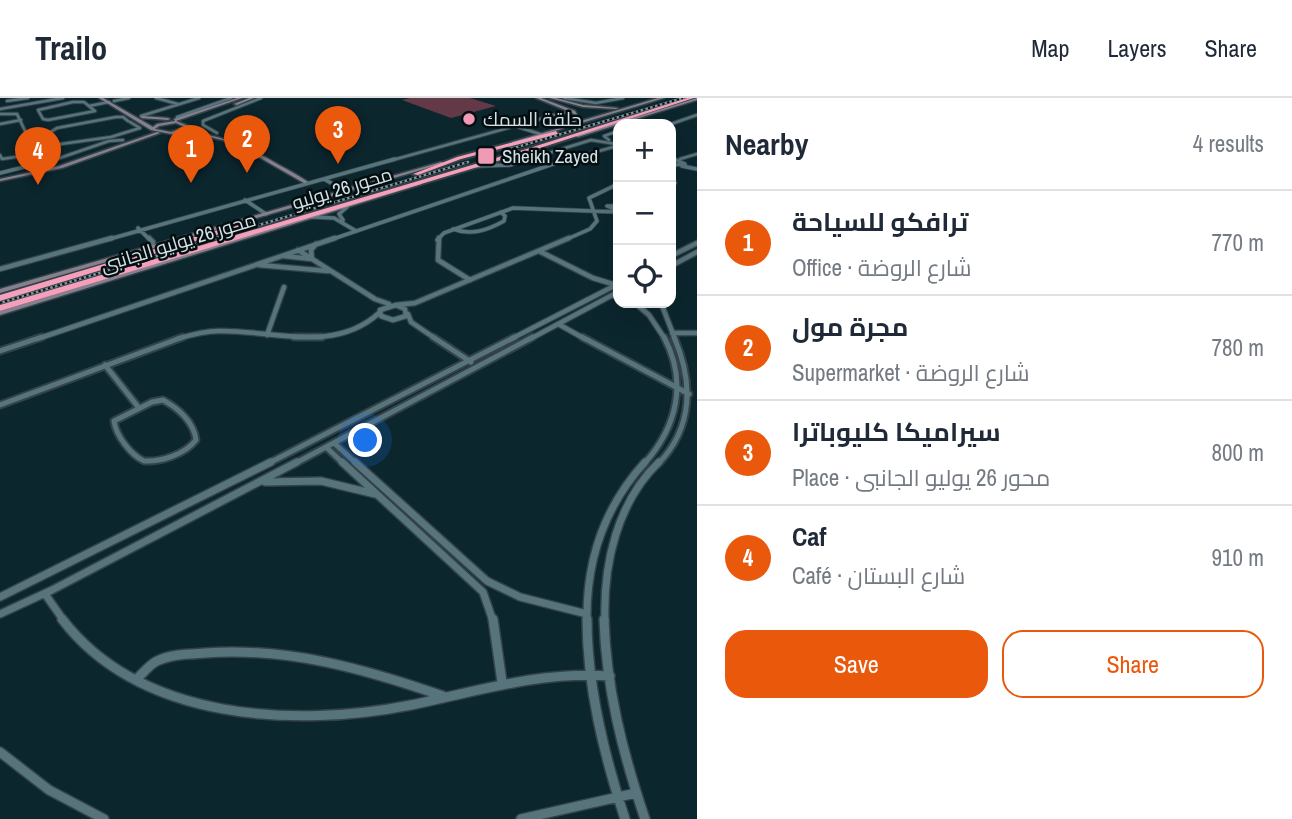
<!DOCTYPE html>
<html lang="en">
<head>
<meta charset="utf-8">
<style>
	:root { --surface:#fff; --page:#f2f2f3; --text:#1f2937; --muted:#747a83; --line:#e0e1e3; --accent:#ea580c }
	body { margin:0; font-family:"Archivo Narrow",Cairo,sans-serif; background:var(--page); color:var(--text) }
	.controls { position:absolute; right:21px; top:21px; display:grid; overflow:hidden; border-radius:14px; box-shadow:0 7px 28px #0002 }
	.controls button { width:63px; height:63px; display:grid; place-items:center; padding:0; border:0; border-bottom:2px solid var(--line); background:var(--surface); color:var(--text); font:35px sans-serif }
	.you { position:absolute; left:366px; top:343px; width:24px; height:24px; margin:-18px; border:5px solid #fff; border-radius:50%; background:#1a73e8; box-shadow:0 0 0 10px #1a73e833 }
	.badge { display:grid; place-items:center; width:46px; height:46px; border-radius:50%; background:var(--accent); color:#fff; font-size:23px; font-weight:700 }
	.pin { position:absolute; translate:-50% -58px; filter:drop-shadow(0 2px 4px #0008) }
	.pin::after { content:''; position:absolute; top:37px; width:24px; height:21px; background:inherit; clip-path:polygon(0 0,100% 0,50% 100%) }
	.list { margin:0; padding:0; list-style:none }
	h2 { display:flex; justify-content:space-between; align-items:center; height:91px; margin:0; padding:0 28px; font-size:30px }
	h2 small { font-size:23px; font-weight:400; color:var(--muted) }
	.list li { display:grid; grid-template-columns:46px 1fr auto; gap:21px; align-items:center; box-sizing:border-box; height:105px; padding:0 28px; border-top:2px solid var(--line) }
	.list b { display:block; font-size:26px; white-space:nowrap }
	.list p { margin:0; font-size:23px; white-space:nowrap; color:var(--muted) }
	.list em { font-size:23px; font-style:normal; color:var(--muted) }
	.actions { display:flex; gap:14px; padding:21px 28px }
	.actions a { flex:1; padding:16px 0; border:2px solid var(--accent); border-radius:21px; text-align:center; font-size:24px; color:var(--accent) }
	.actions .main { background:var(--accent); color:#fff }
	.icon { flex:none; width:38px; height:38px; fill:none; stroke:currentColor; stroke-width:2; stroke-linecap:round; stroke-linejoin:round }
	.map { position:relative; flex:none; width:697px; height:721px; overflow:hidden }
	header { display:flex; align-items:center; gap:42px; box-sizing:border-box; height:98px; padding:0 35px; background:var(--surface); border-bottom:2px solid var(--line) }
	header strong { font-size:33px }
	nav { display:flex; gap:38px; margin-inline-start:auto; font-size:24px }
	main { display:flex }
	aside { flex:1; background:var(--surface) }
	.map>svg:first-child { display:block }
	.green { fill:#633947 }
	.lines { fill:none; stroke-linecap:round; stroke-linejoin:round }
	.street-far5-casing { stroke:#334248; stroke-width:4.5 }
	.street-far4-casing { stroke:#334248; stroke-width:5 }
	.street-far3-casing { stroke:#334248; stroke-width:7 }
	.street-far2-casing { stroke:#334248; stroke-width:9 }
	.street-far1-casing { stroke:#334248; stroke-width:10 }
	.street-casing { stroke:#334248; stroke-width:12 }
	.secondary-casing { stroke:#334248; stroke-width:3 }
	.highway-casing { stroke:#334248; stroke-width:4 }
	.street-far5 { stroke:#57737b; stroke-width:2.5 }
	.street-far4 { stroke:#57737b; stroke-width:3.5 }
	.street-far3 { stroke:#57737b; stroke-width:4.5 }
	.street-far2 { stroke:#57737b; stroke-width:5 }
	.street-far1 { stroke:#57737b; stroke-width:7 }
	.street { stroke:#57737b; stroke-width:9 }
	.secondary { fill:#86808e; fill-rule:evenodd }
	.highway { fill:#f59fbb; fill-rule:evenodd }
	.rail-casing { stroke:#82969b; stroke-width:2.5 }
	.rail { stroke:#040e11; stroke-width:2; stroke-dasharray:2.5; stroke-linecap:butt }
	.poi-dot { fill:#f09ab6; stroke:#040e11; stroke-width:2.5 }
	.labels { text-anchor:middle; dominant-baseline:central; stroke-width:5; stroke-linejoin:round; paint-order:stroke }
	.far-poi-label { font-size:19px; fill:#d3e2e6; stroke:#040e11; text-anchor:start }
	.far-street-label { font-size:19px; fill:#d3e2e6; stroke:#040e11 }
</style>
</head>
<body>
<header>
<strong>Trailo</strong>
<nav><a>Map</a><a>Layers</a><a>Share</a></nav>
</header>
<main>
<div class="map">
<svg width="697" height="721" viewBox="0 0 697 721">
	<rect width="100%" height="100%" fill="#0c262e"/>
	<path class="green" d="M410 0H470L496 8 451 20 402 2Z"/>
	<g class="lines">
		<defs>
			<path id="street-far5" d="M156 0 178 6
				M564 0 596 5 623 0
				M7 3 28 0
				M114 3 129 0
				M73 4H84L95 13 48 22 43 21 38 12Z
				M89 8 109 4
				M0 11 63 0
				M0 16H17L36 56 2 61 0 57
				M141 18 199 0
				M177 19 231 0
				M0 26 21 22
				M671 26 697 17
				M518 29 540 36
				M217 35 203 27V23L261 0
				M609 42 604 38 618 33
				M58 45 49 35 57 30 116 19H123L128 23
				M61 46 111 39 140 30 130 24
				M673 61 678 63
				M680 61 697 56
				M50 63 44 52 57 47
				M51 63 109 43 123 42
				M389 63 562 15 574 14
				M523 63 591 42 616 46
				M563 63 617 48"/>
			<path id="street-far4" d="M49 61 50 64
				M671 67 685 66 674 61
				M475 68 510 67 528 61
				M682 68 697 71
				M0 75 56 61
				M671 78 675 85 671 90
				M324 81 340 90H353
				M245 102 266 116
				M614 111 607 108H618
				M312 119 334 120 356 133
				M343 122 339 116 347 109
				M138 130 150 142
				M453 131C471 138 488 132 504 123L505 118 501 114
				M106 142 395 61
				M330 142 568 61
				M437 142 444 135 513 110 618 114
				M565 142 590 131 597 123 589 100 618 86"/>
			<path id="street-far3" d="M149 140 153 144 151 149
				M439 140 438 162 470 182
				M298 152 375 201 389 206
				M539 153 593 180 616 187
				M284 158 312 161 311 152 316 146
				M671 158 697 145
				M259 167 328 173
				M671 168 697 154
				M0 171 112 140
				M635 205 649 217 665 241
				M661 205 675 241
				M396 207 405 211 406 218 393 222 381 218 380 212Z
				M396 207 415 205 569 140
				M408 216 411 224 436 241
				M560 227 585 241
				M672 235H697
				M267 237 284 189
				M37 241 335 140
				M177 241C190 237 205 233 219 233 273 232 334 256 379 215
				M511 241 618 186
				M530 241 618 194"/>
			<path id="street-far2" d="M294 239H322
				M433 239 471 264
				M582 239 689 296
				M0 253 42 239
				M105 267 139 310
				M163 302C178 310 194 324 196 342 185 356 162 364 144 363 131 357 116 338 114 323L152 304Z
				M0 307 183 239
				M334 345 357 366
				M326 349 344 366
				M267 366 515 239
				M294 366 533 239
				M644 366C677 329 688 284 664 239
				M658 366C694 329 693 283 674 239"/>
			<path id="street-far1" d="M342 364 483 494 493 523
				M355 364 487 483 520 499 587 516
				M265 384 321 383 375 396
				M45 496 64 523
				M0 499 271 364
				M0 516 52 492 297 364
				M587 523C586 462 604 409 645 364
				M605 523C603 467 617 404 659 364"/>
			<path id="street" d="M62 521C140 623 296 630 411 607 479 593 540 573 610 578
				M493 521 502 584
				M587 521C587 589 604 657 625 721
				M604 521C606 590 623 656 645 721
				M137 581C143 575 149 567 157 563 171 556 190 556 205 555 288 549 365 571 443 598
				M0 654 49 692 104 721
				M521 721 636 695"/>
			<path id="secondary" d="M99 0H103L153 29 157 26 175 23 174 21 237 0H242L176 23 191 29 179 34C216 34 247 48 279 67 289 72 299 78 308 84L304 85 257 58 226 43 210 39 193 36H171L151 32ZM176 25 185 29 171 34 155 31 159 28Z
				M249 0H254L237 7 234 6Z
				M536 0H541L575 13 579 20 574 25 658 0H664L512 46V44L570 27 573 22 555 18V16L575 20 573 15Z
				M550 0H556L583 7 618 10 616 11 583 9Z
				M697 0V2L578 39 575 38Z
				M142 18 168 20 170 21 168 22 141 20Z
				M157 34 160 35 62 70 0 83V81L59 68Z
				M441 64 445 65 0 195V191Z
				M418 85 422 86 0 217V213Z"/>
			<path id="highway" d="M687 0H694L537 51 0 213V207L533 49Z
				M556 33 558 36 461 61 418 77 413 76 457 59Z
				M248 123 255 125 0 203V197Z"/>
		</defs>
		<use href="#street-far5" class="street-far5-casing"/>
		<use href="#street-far4" class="street-far4-casing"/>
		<use href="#street-far3" class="street-far3-casing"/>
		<use href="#street-far2" class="street-far2-casing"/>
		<use href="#street-far1" class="street-far1-casing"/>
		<use href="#street" class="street-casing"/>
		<use href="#secondary" class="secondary-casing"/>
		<use href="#highway" class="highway-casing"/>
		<use href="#street-far5" class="street-far5"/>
		<use href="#street-far4" class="street-far4"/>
		<use href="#street-far3" class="street-far3"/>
		<use href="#street-far2" class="street-far2"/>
		<use href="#street-far1" class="street-far1"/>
		<use href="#street" class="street"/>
		<use href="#secondary" class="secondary"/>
		<use href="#highway" class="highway"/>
		<defs>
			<path id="rail" d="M504 53 683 0
				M0 205 468 64"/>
		</defs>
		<use href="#rail" class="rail-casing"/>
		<use href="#rail" class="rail"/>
	</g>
	<g class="poi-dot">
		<circle cx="469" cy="21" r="7"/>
		<rect x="477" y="49" width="18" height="18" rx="3.5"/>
	</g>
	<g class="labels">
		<g class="far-poi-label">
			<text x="483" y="21">حلقة السمك</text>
			<text x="502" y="58">Sheikh Zayed</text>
		</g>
		<g class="far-street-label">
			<text transform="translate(342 90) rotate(-17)">محور 26 يوليو</text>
			<text transform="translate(178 144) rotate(-17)">محور 26 يوليو الجانبى</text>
		</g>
	</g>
</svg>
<div class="controls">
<button>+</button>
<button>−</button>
<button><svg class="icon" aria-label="locate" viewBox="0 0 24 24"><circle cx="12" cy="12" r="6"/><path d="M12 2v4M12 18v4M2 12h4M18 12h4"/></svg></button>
</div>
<div class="you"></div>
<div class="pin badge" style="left:191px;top:85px">1</div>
<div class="pin badge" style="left:247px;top:75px">2</div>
<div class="pin badge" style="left:338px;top:66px">3</div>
<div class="pin badge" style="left:38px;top:87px">4</div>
</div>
<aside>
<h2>Nearby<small>4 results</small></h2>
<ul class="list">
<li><span class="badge">1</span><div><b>ترافكو للسياحة</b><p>Office · شارع الروضة</p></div><em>770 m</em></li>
<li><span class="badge">2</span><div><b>مجرة مول</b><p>Supermarket · شارع الروضة</p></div><em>780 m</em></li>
<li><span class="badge">3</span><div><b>سيراميكا كليوباترا</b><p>Place · محور 26 يوليو الجانبى</p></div><em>800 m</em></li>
<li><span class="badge">4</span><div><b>Caf</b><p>Café · شارع البستان</p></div><em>910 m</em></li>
</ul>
<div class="actions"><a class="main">Save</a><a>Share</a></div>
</aside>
</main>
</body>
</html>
